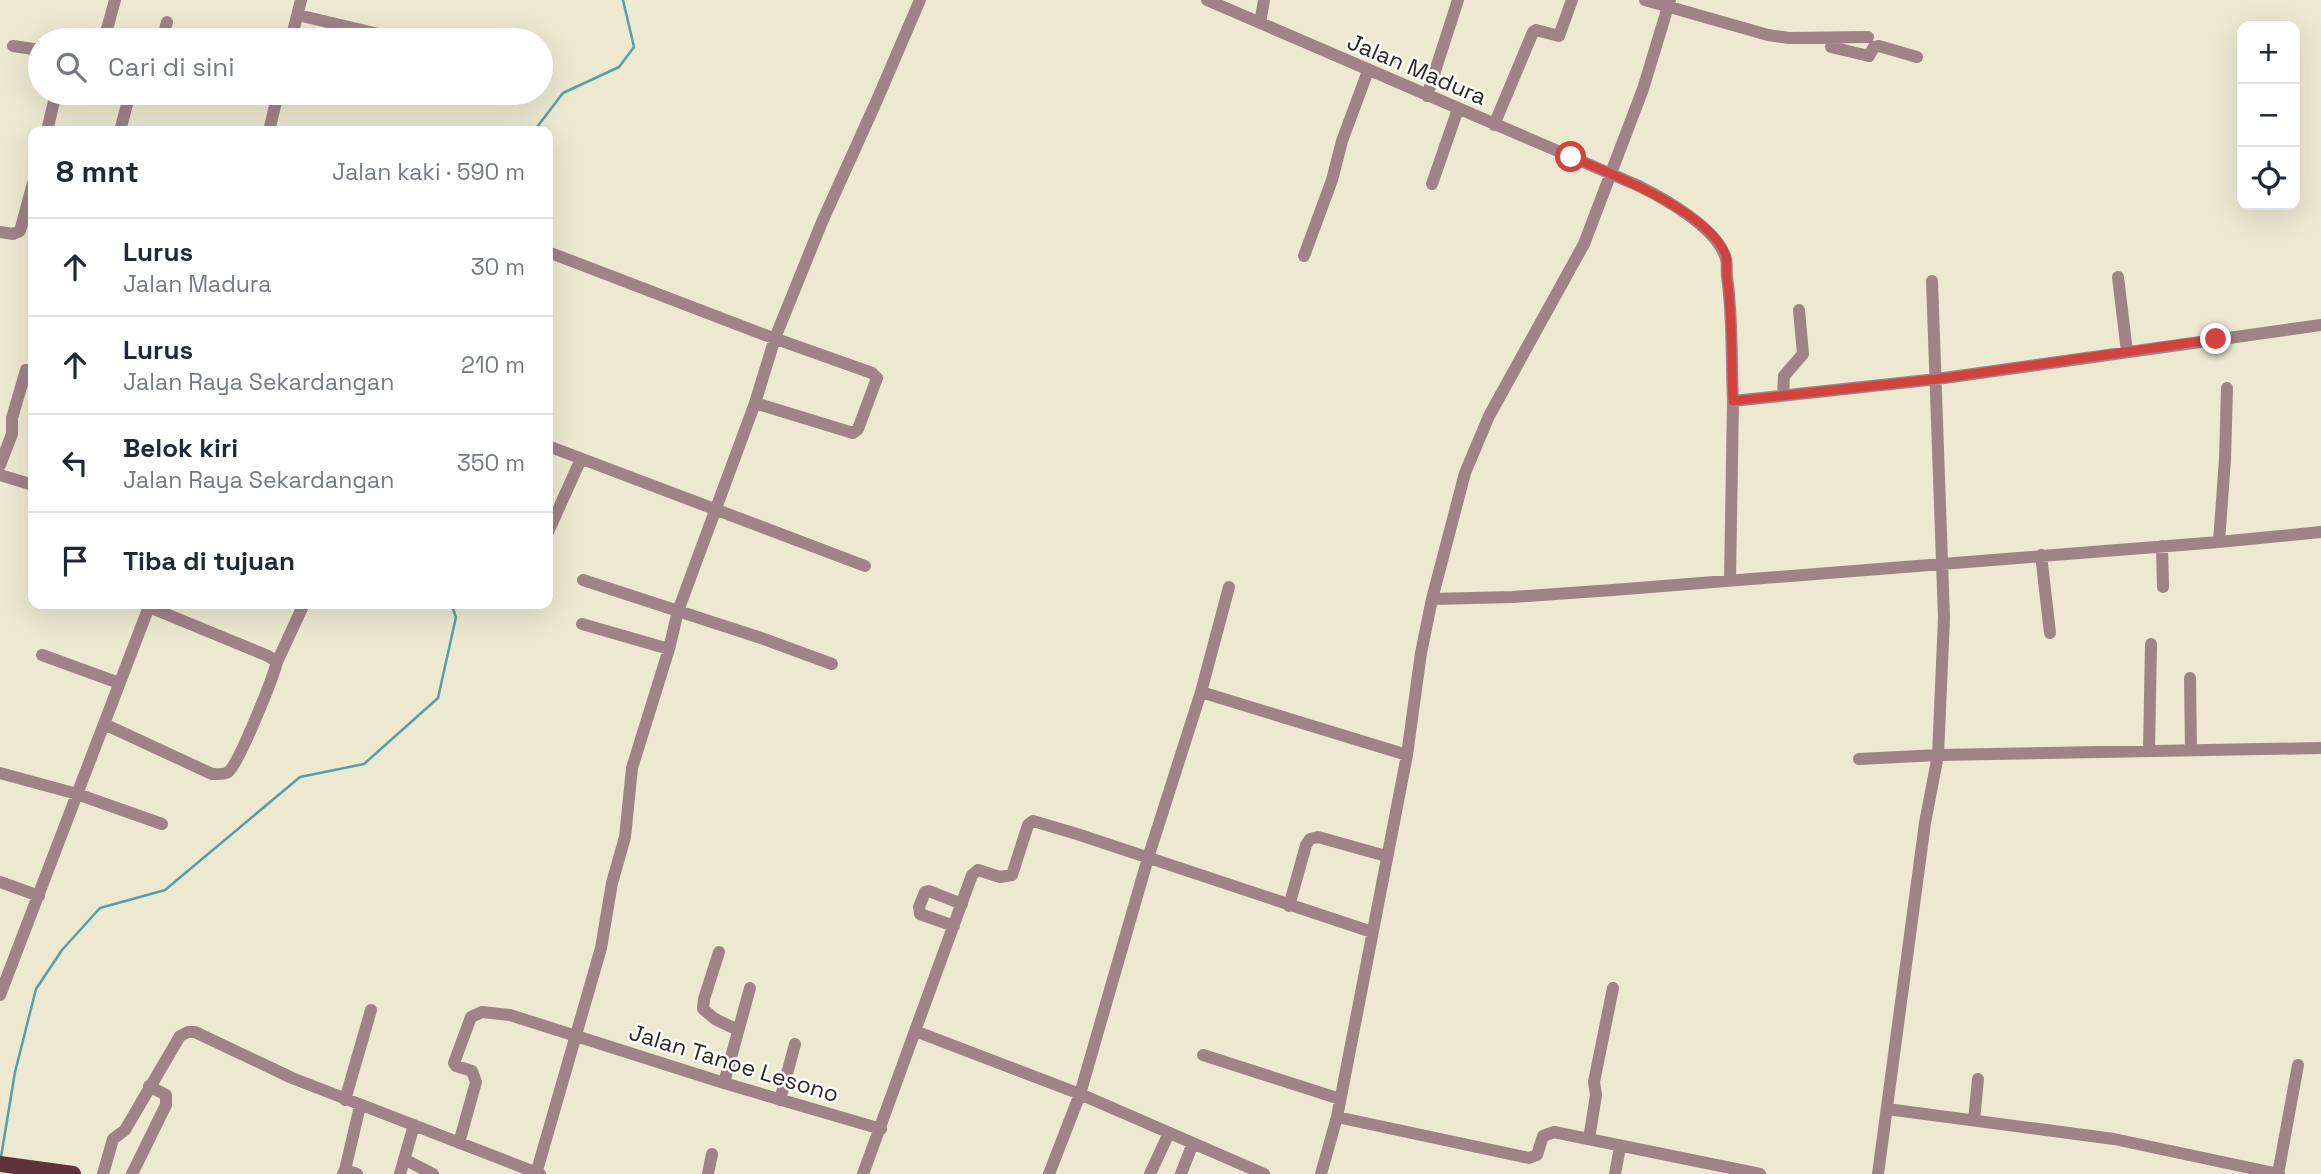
<!DOCTYPE html>
<html lang="id">
<head>
<meta charset="utf-8">
<style>
	:root { --surface:#fff; --page:#f2f2f3; --text:#1f2937; --muted:#747a83; --line:#e0e1e3 }
	body { margin:0; font-family:"Space Grotesk",sans-serif; background:var(--page); color:var(--text) }
	.controls { position:absolute; right:21px; top:21px; display:grid; overflow:hidden; border-radius:14px; box-shadow:0 7px 28px #0002 }
	.controls button { width:63px; height:63px; display:grid; place-items:center; padding:0; border:0; border-bottom:2px solid var(--line); background:var(--surface); color:var(--text); font:35px sans-serif }
	.stop { position:absolute; width:21px; height:21px; margin:-16px; border:5px solid #d24340; border-radius:50%; background:#fff }
	.stop.end { background:#d24340; border-color:#fff; box-shadow:0 2px 7px #0008 }
	.list { margin:0; padding:0; list-style:none }
	h2 { display:flex; justify-content:space-between; align-items:center; height:91px; margin:0; padding:0 28px; font-size:30px }
	h2 small { font-size:23px; font-weight:400; color:var(--muted) }
	.list li { display:grid; grid-template-columns:46px 1fr auto; gap:21px; align-items:center; box-sizing:border-box; height:98px; padding:0 28px; border-top:2px solid var(--line) }
	.list b { display:block; font-size:26px; white-space:nowrap }
	.list p { margin:0; font-size:23px; white-space:nowrap; color:var(--muted) }
	.list em { font-size:23px; font-style:normal; color:var(--muted) }
	.icon { flex:none; width:38px; height:38px; fill:none; stroke:currentColor; stroke-width:2; stroke-linecap:round; stroke-linejoin:round }
	.map { position:relative; flex:none; width:2321px; height:1174px; overflow:hidden }
	.search { position:absolute; background:var(--surface); box-shadow:0 7px 28px #0002; left:28px; top:28px; width:525px; height:77px; display:flex; align-items:center; gap:18px; box-sizing:border-box; padding:0 24px; border-radius:38px; color:var(--muted); font-size:26px }
	.panel { position:absolute; background:var(--surface); box-shadow:0 7px 28px #0002; left:28px; top:126px; width:525px; height:483px; border-radius:14px }
	.map>svg:first-child { display:block }
	.lines { fill:none; stroke-linecap:round; stroke-linejoin:round }
	.stream { stroke:#559fab; stroke-width:2.5 }
	.minor { stroke:#9f8386; stroke-width:12 }
	.major { stroke:#5f3339; stroke-width:16 }
	.route { stroke:#d24340; stroke-width:9 }
	.labels { text-anchor:middle; dominant-baseline:central; stroke-width:5; stroke-linejoin:round; paint-order:stroke }
	.street-label { font-size:23px; fill:#2b2920; stroke:#fff }
</style>
</head>
<body>
<div class="map">
<svg width="2321" height="1174" viewBox="0 0 2321 1174">
	<rect width="100%" height="100%" fill="#ede8d0"/>
	<g class="lines">
		<path class="stream" d="M534 131 563 93 619 67 634 47 623 0
			M1 1157 15 1072 36 989 62 950 100 908 165 890 300 777 364 764 438 698 456 617 451 604"/>
		<path class="minor" d="M1207 0 1639 186C1665 199 1715 227 1725 256 1728 262 1726 271 1727 277 1733 317 1731 360 1733 401L1937 379 2321 325
			M1645 0 1768 35 1789 38 1868 37
			M298 15 404 40
			M1260 23 1264 0
			M104 40 115 0
			M162 40 167 22
			M291 40 301 0
			M13 46 40 50
			M1831 47 1869 56 1874 47 1879 46 1917 57
			M254 93 277 97
			M1427 96 1458 0
			M1494 125 1533 32 1536 30 1559 36 1572 0
			M47 131 56 93
			M120 131 130 93
			M269 131 278 93
			M1432 184 1458 109
			M0 232 13 234 20 231 33 183
			M548 252 762 334 872 373 877 378 858 429 853 433 755 403
			M1304 256 1332 180 1342 141 1368 71
			M2118 277 2127 352
			M1783 395 1784 376 1803 354 1799 310
			M548 446 865 566
			M0 465 12 434V418L26 370 33 371
			M0 475 33 485
			M548 532 581 459
			M2219 542 2225 459 2227 388
			M2162 546 2163 587
			M2041 555 2050 633
			M583 580 761 638 832 664
			M1730 580 1733 401
			M1432 599 1512 597 1613 590 2219 542 2321 532
			M582 624 669 649
			M42 655 119 683
			M277 662 304 604
			M2190 678 2191 750
			M1201 692 1229 587
			M104 724 212 774C217 774 224 775 228 772 238 766 273 678 277 662L268 656 149 607
			M2149 751 2151 644
			M1859 759 1938 755 2321 748
			M0 773 77 794 162 824
			M0 882 39 896
			M1289 906 1306 845 1310 839 1318 837 1386 856
			M954 926 920 914 919 907 925 892 929 891 962 904
			M719 952 704 999 703 1009 715 1019 738 1030
			M0 995 150 604
			M915 1031 972 875 978 870 1000 877 1012 875 1028 825 1033 821 1077 834 1372 932
			M1203 1055 1340 1099
			M724 1083 750 988
			M345 1100 371 1010
			M780 1100 795 1044
			M1887 1109 2114 1139 2279 1174
			M1337 1117 1529 1158 1537 1155 1543 1136 1554 1132 1760 1174
			M1974 1120 1978 1079
			M1589 1139 1596 1095 1594 1082 1613 988
			M459 1143 476 1082 472 1071 456 1066 454 1063 471 1017 482 1012 510 1015 724 1083 881 1129
			M404 1159 433 1174
			M345 1170 360 1106
			M103 1174 113 1139 125 1130 180 1036 188 1032H195L292 1078 540 1174
			M132 1174 166 1105V1095L149 1086
			M343 1174 345 1170 357 1174
			M400 1174 414 1125
			M536 1174 601 948 612 883 625 837 632 768 669 649 678 611 755 403 775 338 822 222 877 100 920 0
			M708 1174 712 1154
			M863 1174 915 1031 1080 1094 1264 1174
			M1049 1174 1080 1094 1148 858 1201 692 1407 755
			M1150 1174 1169 1133
			M1181 1174 1193 1143
			M1321 1174 1337 1117 1407 755 1421 653 1432 599 1465 473 1489 416 1584 244 1643 89 1670 0
			M1615 1174 1620 1147
			M1878 1174 1925 823 1938 755 1944 618 1932 281
			M2278 1174 2298 1065"/>
		<path class="major" d="M0 1164 73 1174"/>
	</g>
	<g class="lines">
		<path class="route" d="M1571 157C1610 173 1712 213 1726 256 1728 263 1726 271 1727 278 1733 318 1731 360 1733 401L1937 379 2216 339"/>
	</g>
	<g class="labels">
		<g class="street-label">
			<text transform="translate(1417 69) rotate(23)">Jalan Madura</text>
			<text transform="translate(734 1063) rotate(17)">Jalan Tanoe Lesono</text>
		</g>
	</g>
</svg>
<div class="controls">
<button>+</button>
<button>−</button>
<button><svg class="icon" aria-label="locate" viewBox="0 0 24 24"><circle cx="12" cy="12" r="6"/><path d="M12 2v4M12 18v4M2 12h4M18 12h4"/></svg></button>
</div>
<div class="stop" style="left:1571px;top:157px"></div>
<div class="stop end" style="left:2216px;top:339px"></div>
<div class="search"><svg class="icon" aria-label="search" viewBox="0 0 24 24"><circle cx="10" cy="10" r="6"/><path d="M15 15l6 6"/></svg>Cari di sini</div>
<section class="panel">
<h2>8 mnt<small>Jalan kaki · 590 m</small></h2>
<ul class="list">
<li><svg class="icon" aria-label="ahead" viewBox="0 0 24 24"><path d="M12 20V5M6 11l6-6 6 6"/></svg><div><b>Lurus</b><p>Jalan Madura</p></div><em>30 m</em></li>
<li><svg class="icon" aria-label="ahead" viewBox="0 0 24 24"><path d="M12 20V5M6 11l6-6 6 6"/></svg><div><b>Lurus</b><p>Jalan Raya Sekardangan</p></div><em>210 m</em></li>
<li><svg class="icon" aria-label="left" viewBox="0 0 24 24"><path d="M17 20v-9H6M10 6l-5 5 5 5"/></svg><div><b>Belok kiri</b><p>Jalan Raya Sekardangan</p></div><em>350 m</em></li>
<li><svg class="icon" aria-label="arrive" viewBox="0 0 24 24"><path d="M6 21V4h12l-3 4 3 4H6"/></svg><div><b>Tiba di tujuan</b></div></li>
</ul>
</section>
</div>
</body>
</html>
